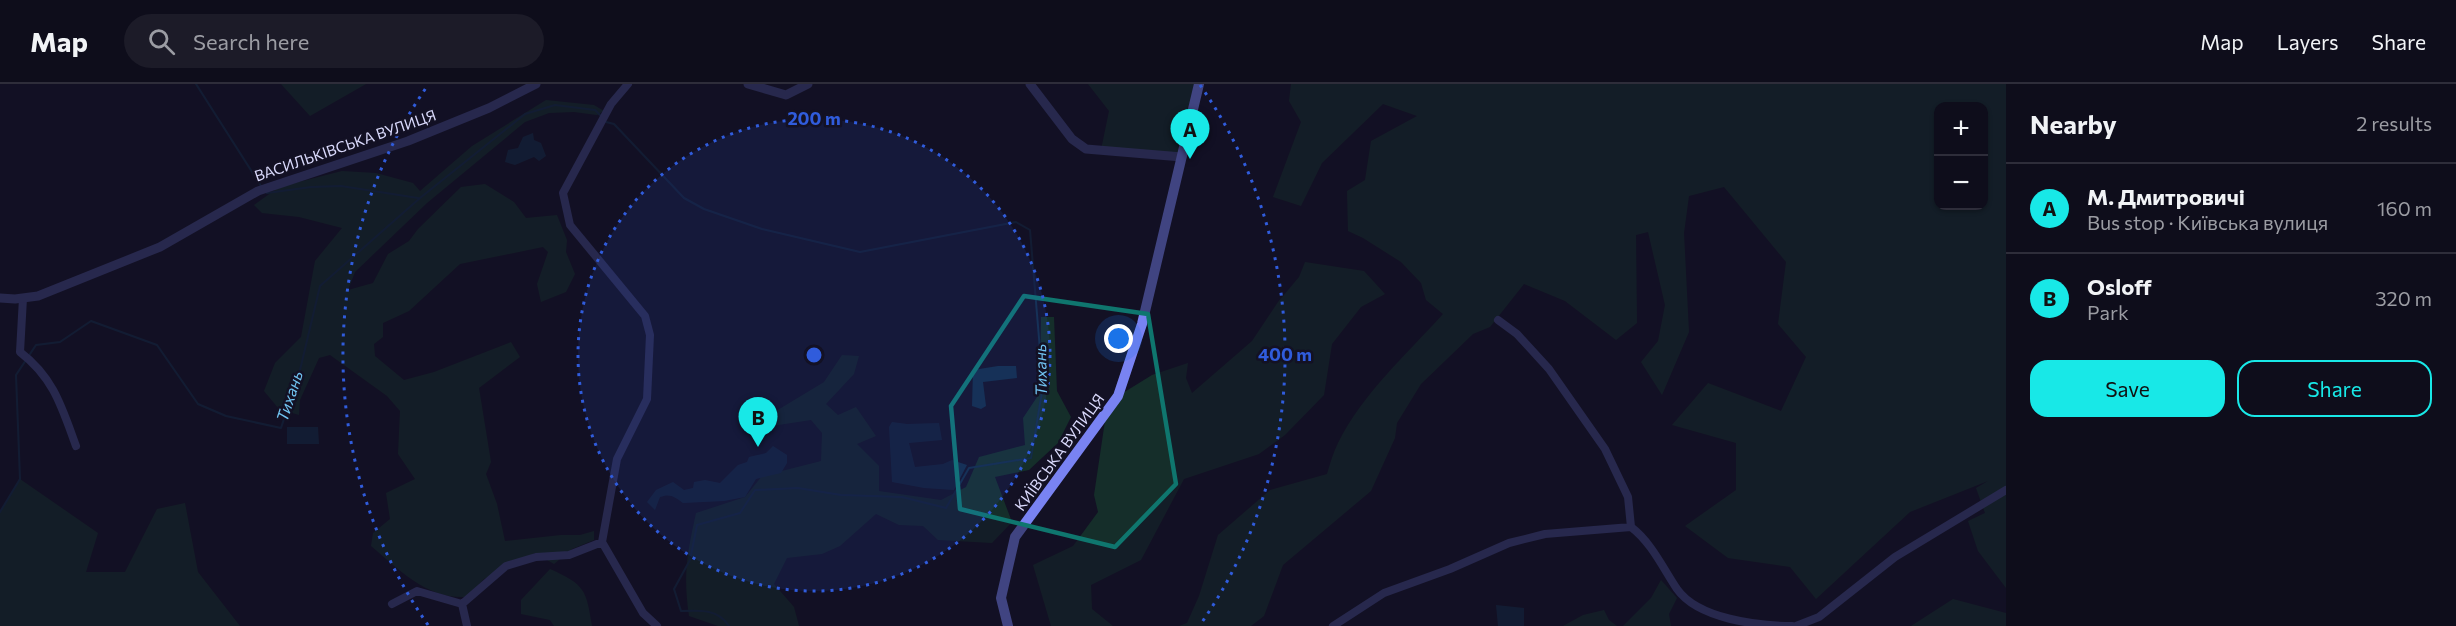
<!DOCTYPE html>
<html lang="en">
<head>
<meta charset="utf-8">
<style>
	:root { --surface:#0e0d1b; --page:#1c1b28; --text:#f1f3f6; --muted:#9b9ca3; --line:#2e2d3a; --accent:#18e8e7 }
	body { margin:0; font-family:Commissioner,sans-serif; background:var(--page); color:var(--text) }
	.controls { position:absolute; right:18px; top:18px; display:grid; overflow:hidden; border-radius:12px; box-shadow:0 2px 4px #0004 }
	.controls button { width:54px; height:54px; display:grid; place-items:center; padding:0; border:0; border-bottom:2px solid var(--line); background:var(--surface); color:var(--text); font:30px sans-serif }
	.you { position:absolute; left:1119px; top:255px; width:21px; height:21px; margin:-15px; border:4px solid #fff; border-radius:50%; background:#1a73e8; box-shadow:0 0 0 9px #1a73e833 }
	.badge { display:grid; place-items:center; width:39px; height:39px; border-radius:50%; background:var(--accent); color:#111; font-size:20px; font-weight:700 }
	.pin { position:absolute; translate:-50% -50px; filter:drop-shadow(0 2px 3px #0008) }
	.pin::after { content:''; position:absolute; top:32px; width:21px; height:18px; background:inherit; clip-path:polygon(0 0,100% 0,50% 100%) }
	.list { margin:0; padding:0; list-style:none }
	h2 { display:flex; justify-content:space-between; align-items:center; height:78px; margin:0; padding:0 24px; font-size:26px }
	h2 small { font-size:20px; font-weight:400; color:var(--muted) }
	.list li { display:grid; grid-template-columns:39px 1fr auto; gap:18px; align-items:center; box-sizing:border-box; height:90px; padding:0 24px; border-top:2px solid var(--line) }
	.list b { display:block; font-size:22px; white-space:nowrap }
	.list p { margin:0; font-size:20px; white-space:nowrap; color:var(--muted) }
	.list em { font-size:20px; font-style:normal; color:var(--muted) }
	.actions { display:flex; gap:12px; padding:18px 24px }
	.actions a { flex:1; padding:14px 0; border:2px solid var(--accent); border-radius:18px; text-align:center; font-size:21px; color:var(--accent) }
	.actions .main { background:var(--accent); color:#111 }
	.icon { flex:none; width:33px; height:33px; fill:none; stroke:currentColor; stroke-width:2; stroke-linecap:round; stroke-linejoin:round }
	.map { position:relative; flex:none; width:2006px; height:542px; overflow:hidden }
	header { display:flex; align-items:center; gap:36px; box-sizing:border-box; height:84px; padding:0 30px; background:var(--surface); border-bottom:2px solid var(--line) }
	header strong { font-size:28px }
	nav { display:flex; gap:33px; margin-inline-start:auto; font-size:21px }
	.search { width:420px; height:54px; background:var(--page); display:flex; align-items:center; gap:15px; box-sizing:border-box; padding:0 21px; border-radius:33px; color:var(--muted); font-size:22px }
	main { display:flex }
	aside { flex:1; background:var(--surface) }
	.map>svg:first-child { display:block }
	.green { fill:#152e2a; fill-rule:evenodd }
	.water { fill:#132c46 }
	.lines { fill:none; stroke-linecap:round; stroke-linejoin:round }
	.stream { stroke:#132c46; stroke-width:2 }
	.minor { stroke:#41457f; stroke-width:8 }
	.tertiary { stroke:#41457f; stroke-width:9 }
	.secondary { stroke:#7983f2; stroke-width:10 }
	.marked { fill:none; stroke:#0f766e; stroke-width:4.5; stroke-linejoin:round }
	.ring { fill:none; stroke:#305cdc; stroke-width:3; stroke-dasharray:3 6 }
	.labels { text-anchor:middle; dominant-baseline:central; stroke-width:5; stroke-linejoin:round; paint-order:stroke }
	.street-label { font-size:15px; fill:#d9d9fb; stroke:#131124 }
	.water-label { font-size:16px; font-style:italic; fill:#71c3f1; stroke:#131124 }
	.centre { fill:#305cdc; stroke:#131124; stroke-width:3 }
	.ring-label { font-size:18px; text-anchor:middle; font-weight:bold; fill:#305cdc; stroke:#131124; stroke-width:5; stroke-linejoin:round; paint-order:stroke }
</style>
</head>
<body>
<header>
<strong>Map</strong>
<div class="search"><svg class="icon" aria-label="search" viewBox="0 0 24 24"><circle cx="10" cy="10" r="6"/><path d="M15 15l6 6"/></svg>Search here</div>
<nav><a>Map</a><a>Layers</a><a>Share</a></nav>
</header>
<main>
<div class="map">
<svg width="2006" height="542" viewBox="0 0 2006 542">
	<rect width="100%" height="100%" fill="#131124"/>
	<path class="green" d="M281 0H366L310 32Z
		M1088 0H1199L1182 73 1101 66 1109 27Z
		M1291 0H2006V504L1978 467 1968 437 1985 429 1976 404 1988 397 1910 428 1816 515 1790 483 1728 474 1685 442 1736 406V359L1672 341 1708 299 1781 327 1806 273 1778 240 1786 178 1724 103 1689 112 1684 149 1689 248 1662 311 1641 278 1658 257 1665 221 1648 148 1636 151 1637 239 1616 256 1565 217 1524 200 1490 243 1473 250 1421 300 1397 339 1395 354 1371 407 1283 481 1264 532 1251 542H1179L1187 539 1199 512 1218 451 1270 406 1327 390C1330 380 1333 369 1338 359 1363 309 1406 271 1443 230L1426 216 1421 199 1401 178 1363 154 1348 147 1347 107 1365 96 1371 57 1417 32 1383 20 1322 79 1301 122 1273 113 1301 38 1289 17ZM1938 22H1984V122H1938Z
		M546 16 594 21 604 27 597 31 574 28 549 29 525 38 427 119 355 188 348 206 373 199 388 170 409 157 418 145 461 103 485 100 514 118 526 134 557 131 567 156 566 168 575 190 566 208 541 218 537 200 548 168 543 163 460 180 409 227 383 239V253L374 260 375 272 404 296 434 288 511 258 520 273 479 304 491 378 486 390 497 420 505 457 561 451H580L594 447V456L572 465 554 480 535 469 484 495 467 513C426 515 401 487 371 462L373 449 390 435 386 409 415 395 398 370 400 327 387 312 330 271 319 274 300 316 299 331 279 325 264 307 275 279 301 253 315 177 342 144 299 133 262 129 254 121 279 103 342 87 376 89 413 99 420 107 472 62Z
		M1305 178 1364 187 1385 210 1361 223 1332 260 1324 311 1285 351 1259 370 1184 395 1141 476 1091 501 1092 525 1113 542H1051L1033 481 1073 462 1098 428 1094 411 1106 330 1118 312 1152 291 1188 279 1186 294 1192 309 1252 257 1278 218 1299 193Z
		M1041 233H1054L1057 307 1071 333 1058 359 1029 386 995 393 1012 438 992 459 938 456 923 442 899 441 876 430 840 462 822 470 787 474 774 500 794 523 799 542H718L689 532C683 490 687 470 696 429L745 413 762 392 821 377 822 349 811 336 772 342 776 327 824 298 842 271 859 272 854 290 826 320 838 331 856 323 876 352 857 360 879 382V407L941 416 966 403 979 373 1025 361 1023 334 1039 310 1040 300Z
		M20 395 98 449 86 488H125L157 425 185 419 198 488 240 542H0V428Z
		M550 485C585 501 586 505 592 542H554L550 536 521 530V516Z
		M1661 496 1677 514 1669 530 1671 542H1623L1651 514Z
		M1953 515 2006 529V542H1911Z
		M1604 526 1609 536 1617 542H1563L1583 531Z"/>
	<path class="water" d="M533 49 534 56 541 59 546 72 539 77 534 73 515 81 505 78 508 66 518 64 523 53Z
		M998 282H1016L1017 294 983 298 986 322 981 325 972 322 973 286Z
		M892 338 907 340 939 339 942 356 909 359 915 383 943 380 952 376 967 381 954 406 924 404 892 398 889 343Z
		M287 343H318L319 360H287Z
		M773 362 787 371V379L781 389 756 395 745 413 724 417 683 419C675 413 670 409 660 413L655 426 647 418 656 406 673 398 684 406 693 404 694 398 705 396 720 399 738 381 747 378 749 373 766 369Z
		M1496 521 1524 524V542H1498Z"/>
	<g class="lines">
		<path class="stream" d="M196 0 261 102
			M606 38 614 40 684 114 704 125 762 145 860 168 1016 138 1030 146 1043 302 1031 374 969 384 946 424 902 413 841 411 798 404 755 406 740 429 697 441 690 476 674 505 681 527C700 526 718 525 729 542
			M267 109 311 103 341 102 418 114
			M0 428 20 395 16 291 36 261 60 258 91 237 157 261 198 320 226 332 281 344 300 286 320 202 420 114 525 30 555 21 595 26 601 32"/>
		<path class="minor" d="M628 0 611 20 563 109 570 141 645 232 650 251 647 315 617 375 602 458 643 529 657 542
			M23 214 20 268C54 294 62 324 76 362
			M1498 236 1517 250 1549 285 1605 365 1628 413 1631 443
			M392 520 417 507 462 520
			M467 542 462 520 506 482 536 473 569 471 602 458
			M1333 542 1384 509 1450 485 1509 459 1545 450 1631 443C1651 458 1663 484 1677 505 1698 535 1758 542 1792 542
			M1796 542 1819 533 1895 473 2006 406"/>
		<path class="tertiary" d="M748 0 786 11 808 0
			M1030 0 1072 55 1086 65 1182 73
			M0 214 15 215 38 212 160 163 258 107 408 57 489 24 536 0"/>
		<path class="secondary" d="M1008 542 1001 514 1015 453 1118 312 1142 240 1199 0"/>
	</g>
	<path d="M0 0H2006V542H0ZM1024 212 1148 230 1176 400 1115 463 960 425 951 322Z" fill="#131124" fill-opacity=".55" fill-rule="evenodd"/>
	<path class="marked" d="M1024 212 1148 230 1176 400 1115 463 960 425 951 322Z"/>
	<circle cx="814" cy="271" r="236" fill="#305cdc" fill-opacity=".12"/>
	<g class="ring">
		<circle cx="814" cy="271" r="236"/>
		<path d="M428 541A471 471 0 0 1 428 1M1200 1A471 471 0 0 1 1200 541"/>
	</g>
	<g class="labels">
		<g class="street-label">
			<text transform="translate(345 61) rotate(-19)">ВАСИЛЬКІВСЬКА ВУЛИЦЯ</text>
			<text transform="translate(1059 368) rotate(-54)">КИЇВСЬКА ВУЛИЦЯ</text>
		</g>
		<g class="water-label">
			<text transform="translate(1040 286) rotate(-91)">Тихань</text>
			<text transform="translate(289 312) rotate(-72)">Тихань</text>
		</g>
	</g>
	<circle cx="814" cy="271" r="9" class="centre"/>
	<g class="ring-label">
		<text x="814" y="41">200 m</text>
		<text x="1285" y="277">400 m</text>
	</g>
</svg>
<div class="controls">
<button>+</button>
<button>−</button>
</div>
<div class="you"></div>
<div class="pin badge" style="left:1190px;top:75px">A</div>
<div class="pin badge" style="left:758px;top:363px">B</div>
</div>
<aside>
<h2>Nearby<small>2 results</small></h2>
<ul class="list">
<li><span class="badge">A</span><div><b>М. Дмитровичі</b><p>Bus stop · Київська вулиця</p></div><em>160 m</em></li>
<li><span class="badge">B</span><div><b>Osloff</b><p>Park</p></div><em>320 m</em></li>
</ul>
<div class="actions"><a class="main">Save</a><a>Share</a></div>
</aside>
</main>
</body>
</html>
